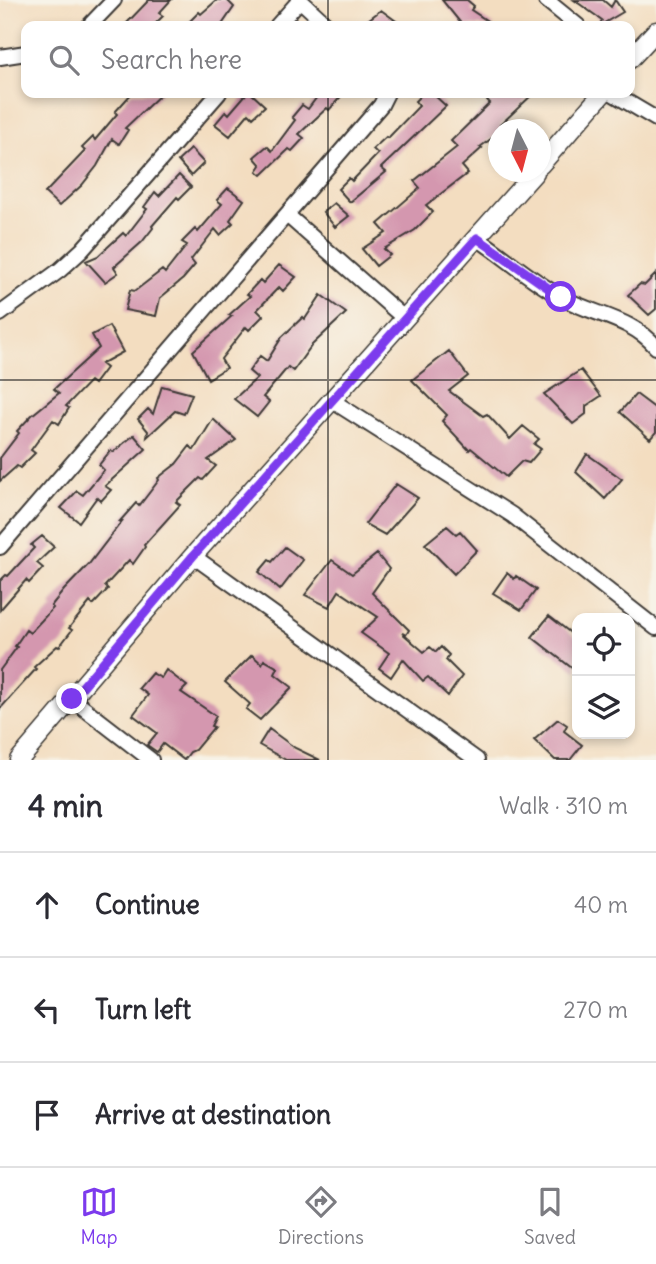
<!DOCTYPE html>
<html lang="en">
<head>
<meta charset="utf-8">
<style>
	:root { --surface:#fff; --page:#f2f2f3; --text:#2b2b33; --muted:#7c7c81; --line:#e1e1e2; --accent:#7c3aed }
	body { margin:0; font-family:Delius,sans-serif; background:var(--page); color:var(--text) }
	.controls { position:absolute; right:21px; bottom:21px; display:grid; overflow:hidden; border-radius:14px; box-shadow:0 4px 10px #0003 }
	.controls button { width:63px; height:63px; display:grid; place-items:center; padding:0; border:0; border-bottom:2px solid var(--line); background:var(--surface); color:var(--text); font:35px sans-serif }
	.compass { position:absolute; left:488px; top:119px; width:63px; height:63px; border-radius:50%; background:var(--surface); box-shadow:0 4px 10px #0003; rotate:174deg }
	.stop { position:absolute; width:21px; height:21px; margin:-16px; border:5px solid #7c3aed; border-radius:50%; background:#fff }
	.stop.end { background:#7c3aed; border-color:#fff; box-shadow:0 2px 7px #0008 }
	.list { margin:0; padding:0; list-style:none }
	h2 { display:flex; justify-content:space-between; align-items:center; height:91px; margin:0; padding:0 28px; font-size:30px }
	h2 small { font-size:23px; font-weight:400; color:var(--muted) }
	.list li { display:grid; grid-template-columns:46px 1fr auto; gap:21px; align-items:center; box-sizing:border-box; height:105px; padding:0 28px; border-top:2px solid var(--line) }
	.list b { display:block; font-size:26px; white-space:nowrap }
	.list em { font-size:23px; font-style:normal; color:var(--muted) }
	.icon { flex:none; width:38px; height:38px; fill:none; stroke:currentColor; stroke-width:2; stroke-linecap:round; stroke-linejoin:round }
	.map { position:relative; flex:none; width:656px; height:760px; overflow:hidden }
	.search { position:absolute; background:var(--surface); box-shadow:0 4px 10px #0003; left:21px; right:21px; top:21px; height:77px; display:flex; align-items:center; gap:18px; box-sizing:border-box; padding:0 24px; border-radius:14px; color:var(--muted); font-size:26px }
	.sheet { height:406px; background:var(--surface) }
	nav { display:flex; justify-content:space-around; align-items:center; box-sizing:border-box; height:98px; border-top:2px solid var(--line); background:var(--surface); font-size:19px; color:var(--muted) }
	nav a { display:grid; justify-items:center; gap:4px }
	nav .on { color:var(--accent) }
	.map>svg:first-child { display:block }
	.building { fill:#d497af }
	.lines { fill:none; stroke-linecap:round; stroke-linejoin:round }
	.minor-casing { stroke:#3c3935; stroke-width:18 }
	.tertiary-casing { stroke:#3c3935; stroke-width:21 }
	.minor { stroke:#fff; stroke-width:14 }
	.tertiary { stroke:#fff; stroke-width:18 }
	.route { stroke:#7c3aed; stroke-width:9 }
	.grid { fill:none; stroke:#1c1c1c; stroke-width:2; stroke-opacity:0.55 }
</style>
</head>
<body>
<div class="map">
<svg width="656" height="760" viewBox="0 0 656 760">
	<rect width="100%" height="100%" fill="#f7f3e8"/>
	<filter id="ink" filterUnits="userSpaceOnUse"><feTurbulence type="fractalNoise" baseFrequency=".0143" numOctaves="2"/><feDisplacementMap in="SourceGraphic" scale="14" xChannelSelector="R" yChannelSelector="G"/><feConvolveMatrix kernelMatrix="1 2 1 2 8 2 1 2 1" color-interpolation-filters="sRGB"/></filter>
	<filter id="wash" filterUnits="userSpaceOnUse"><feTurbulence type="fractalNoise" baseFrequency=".00686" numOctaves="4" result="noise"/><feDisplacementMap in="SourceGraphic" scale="28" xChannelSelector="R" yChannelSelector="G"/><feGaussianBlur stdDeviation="1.57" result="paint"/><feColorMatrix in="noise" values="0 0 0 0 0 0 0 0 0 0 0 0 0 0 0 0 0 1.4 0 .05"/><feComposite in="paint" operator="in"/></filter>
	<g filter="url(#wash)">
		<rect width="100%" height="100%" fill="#f3ddc0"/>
		<g id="blocks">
			<path class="building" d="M149 0H171L159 13 163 16 153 26H124Z
				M217 0H227L234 7 221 26H185L199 12 201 14Z
				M442 0H467L474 6 471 10 495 26H463Z
				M574 0H603L611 7 615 0 623 12 599 26 602 20Z
				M381 10 403 26H360Z
				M132 93H162L125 128 128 130 119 144 112 139 97 166 82 185 59 206 45 193 85 151 82 148 93 137 95 140 117 114 115 112Z
				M247 93H251L265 106 253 117 249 113 230 136 215 124 226 111 229 114Z
				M320 93H344L329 110 327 108 299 134 304 138 292 151 289 149 262 175 257 171 261 165 254 157 267 146 272 151 295 120 292 117 302 105 308 109Z
				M423 93H432L446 106 381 168 386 172 350 202 338 189 349 178 352 181 378 154 373 149 386 137 388 138 419 106 415 101Z
				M493 93H534L500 125 504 129 499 130V133L480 147 482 148 462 166 468 173 426 205 433 212 415 230 384 249 390 255 376 266 362 249 386 233 378 224 420 188 414 181 457 147 451 141 490 103 487 100Z
				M191 149 204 163 191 176 178 161Z
				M179 175 191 187 179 199 177 197 152 226 153 228 142 242 114 267 118 273 105 282 86 261 98 256 123 233 126 236 147 209 144 207 155 192 159 196Z
				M228 188 244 200 230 220 233 223 220 235 215 229 191 260 195 265 183 279 160 298 156 316 125 310 130 290 135 291 162 270 165 273 187 245 182 242 195 229 198 232 222 204 217 200Z
				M334 203 349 216 335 227 323 212Z
				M279 265 296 277 283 291 279 287 257 310 263 316 249 330 246 327 221 359 226 368 208 379 193 351 232 316 229 315 250 296 247 294 260 280 263 283Z
				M656 274V309L649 315 628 295 640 284 645 285Z
				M321 295 346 313 312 345 293 371 288 367 263 397 269 402 257 417 234 399 257 378 249 371 260 356 267 361 282 337 303 317 305 319Z
				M109 326 123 352 101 364 106 368 94 384 90 381 66 406 69 408 59 424 53 420 31 450 35 453 20 468 17 466 0 481V458L19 433 17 431 32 415 59 393 54 389 99 348 92 335Z
				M449 351 468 376 449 391 483 416 487 414 510 439 523 426 539 439 534 444 541 449 529 463 522 461 506 477 471 448 469 450 442 421 447 415 412 380Z
				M581 370 601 396 586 406V414L573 424 544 394Z
				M162 386 192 394 184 414 175 411 147 437 148 431 138 419 148 409 153 414Z
				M636 394 656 409V432L650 439 620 412Z
				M213 419 236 440 208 460 216 466 203 480 200 478 176 502 180 505 144 545 145 547 133 564 129 560 105 586 108 589 93 605 90 602 69 628 72 630 59 647 57 646 34 667 36 669 0 709V670L17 647 15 646 26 630 30 633 53 608 51 606 64 590 89 564 122 521H120L136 503 139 506 159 480 158 478 176 464 190 446 194 450Z
				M134 435 146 449 105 486 111 490 101 501 97 497 79 522 61 508 77 491 83 495 104 470 99 465 111 450 113 452Z
				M587 454 622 479 605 499 576 472Z
				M396 484 418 498 385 535 365 524Z
				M447 526 456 534 460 531 477 550 454 574 425 544Z
				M42 536 54 547 37 563 43 568 29 583 26 580 0 610V581L6 575 8 576 34 548 31 545Z
				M285 547 303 560 280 590 259 572 269 560 272 562Z
				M377 554 389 569 372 593 409 630 406 635 402 633 424 652 430 647 436 652 441 647 449 655 446 660 462 676 448 696 428 677 423 681 403 659 391 677 379 668 389 653 361 633 378 617 339 591 329 607 305 595 332 560 352 574Z
				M507 573 514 579 516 576 536 590 521 610 493 593Z
				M549 616 577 638V672L532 637Z
				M252 655 262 664 264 660 278 668 275 674 292 687 260 720 246 709 250 704 225 682Z
				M166 670 187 686 181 692 216 716 211 726 214 727 195 750 190 752 184 760 163 744 157 752 147 745 157 733 133 715 148 695 139 688 152 673 161 678Z
				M558 719 567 725 564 731 582 745 570 760H555L534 740Z
				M269 729 295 748 320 760H286L259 745Z"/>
		</g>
	</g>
	<g filter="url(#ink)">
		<use href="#blocks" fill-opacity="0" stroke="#3c3935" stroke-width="2"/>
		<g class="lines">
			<defs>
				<path id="minor" d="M300 0 328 26
					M546 0 578 26
					M89 26 114 0
					M277 26 300 0
					M0 57 26 53
					M612 93 656 119
					M287 215 405 319
					M477 238C505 257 532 281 561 297 593 315 632 318 656 347
					M0 314 60 270 82 250 219 93
					M331 400 512 515 656 628
					M0 547 381 105 387 93
					M193 556 477 760
					M72 699 151 760"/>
				<path id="tertiary" d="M630 59 656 31
					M540 165 603 93
					M19 760 193 556 535 172"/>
			</defs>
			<use href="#minor" class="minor-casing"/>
			<use href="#tertiary" class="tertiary-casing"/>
			<use href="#minor" class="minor"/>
			<use href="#tertiary" class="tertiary"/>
		</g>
	</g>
	<g class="lines" filter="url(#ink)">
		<path class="route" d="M72 699 193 556 477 238 561 297"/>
	</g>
	<path class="grid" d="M328 0V26M328 93V760M0 380H656"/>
</svg>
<div class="controls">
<button><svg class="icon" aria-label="locate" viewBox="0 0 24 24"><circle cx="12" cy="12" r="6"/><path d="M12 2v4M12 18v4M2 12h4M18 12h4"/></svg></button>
<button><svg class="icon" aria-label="layers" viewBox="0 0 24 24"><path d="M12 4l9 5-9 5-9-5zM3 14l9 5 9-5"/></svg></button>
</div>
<svg class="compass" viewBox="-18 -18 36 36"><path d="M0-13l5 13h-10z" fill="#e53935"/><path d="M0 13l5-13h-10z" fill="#7c7c81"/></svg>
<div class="stop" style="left:561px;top:297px"></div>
<div class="stop end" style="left:72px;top:699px"></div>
<div class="search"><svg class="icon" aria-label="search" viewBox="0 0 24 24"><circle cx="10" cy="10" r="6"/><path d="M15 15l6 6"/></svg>Search here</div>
</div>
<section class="sheet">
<h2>4 min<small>Walk · 310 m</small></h2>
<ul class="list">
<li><svg class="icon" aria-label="ahead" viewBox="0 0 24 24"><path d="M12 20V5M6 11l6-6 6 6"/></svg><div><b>Continue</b></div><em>40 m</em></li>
<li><svg class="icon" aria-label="left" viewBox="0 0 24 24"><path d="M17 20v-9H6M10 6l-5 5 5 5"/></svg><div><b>Turn left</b></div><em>270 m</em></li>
<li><svg class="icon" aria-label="arrive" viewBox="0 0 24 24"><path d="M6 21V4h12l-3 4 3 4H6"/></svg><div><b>Arrive at destination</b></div></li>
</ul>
</section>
<nav>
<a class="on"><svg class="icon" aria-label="map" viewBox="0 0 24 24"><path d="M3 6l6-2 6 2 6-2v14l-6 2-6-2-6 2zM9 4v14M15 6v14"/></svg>Map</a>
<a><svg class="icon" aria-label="directions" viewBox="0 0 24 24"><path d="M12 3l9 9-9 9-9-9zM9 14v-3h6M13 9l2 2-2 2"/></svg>Directions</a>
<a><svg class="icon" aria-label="saved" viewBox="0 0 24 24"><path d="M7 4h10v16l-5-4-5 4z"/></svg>Saved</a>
</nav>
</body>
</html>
